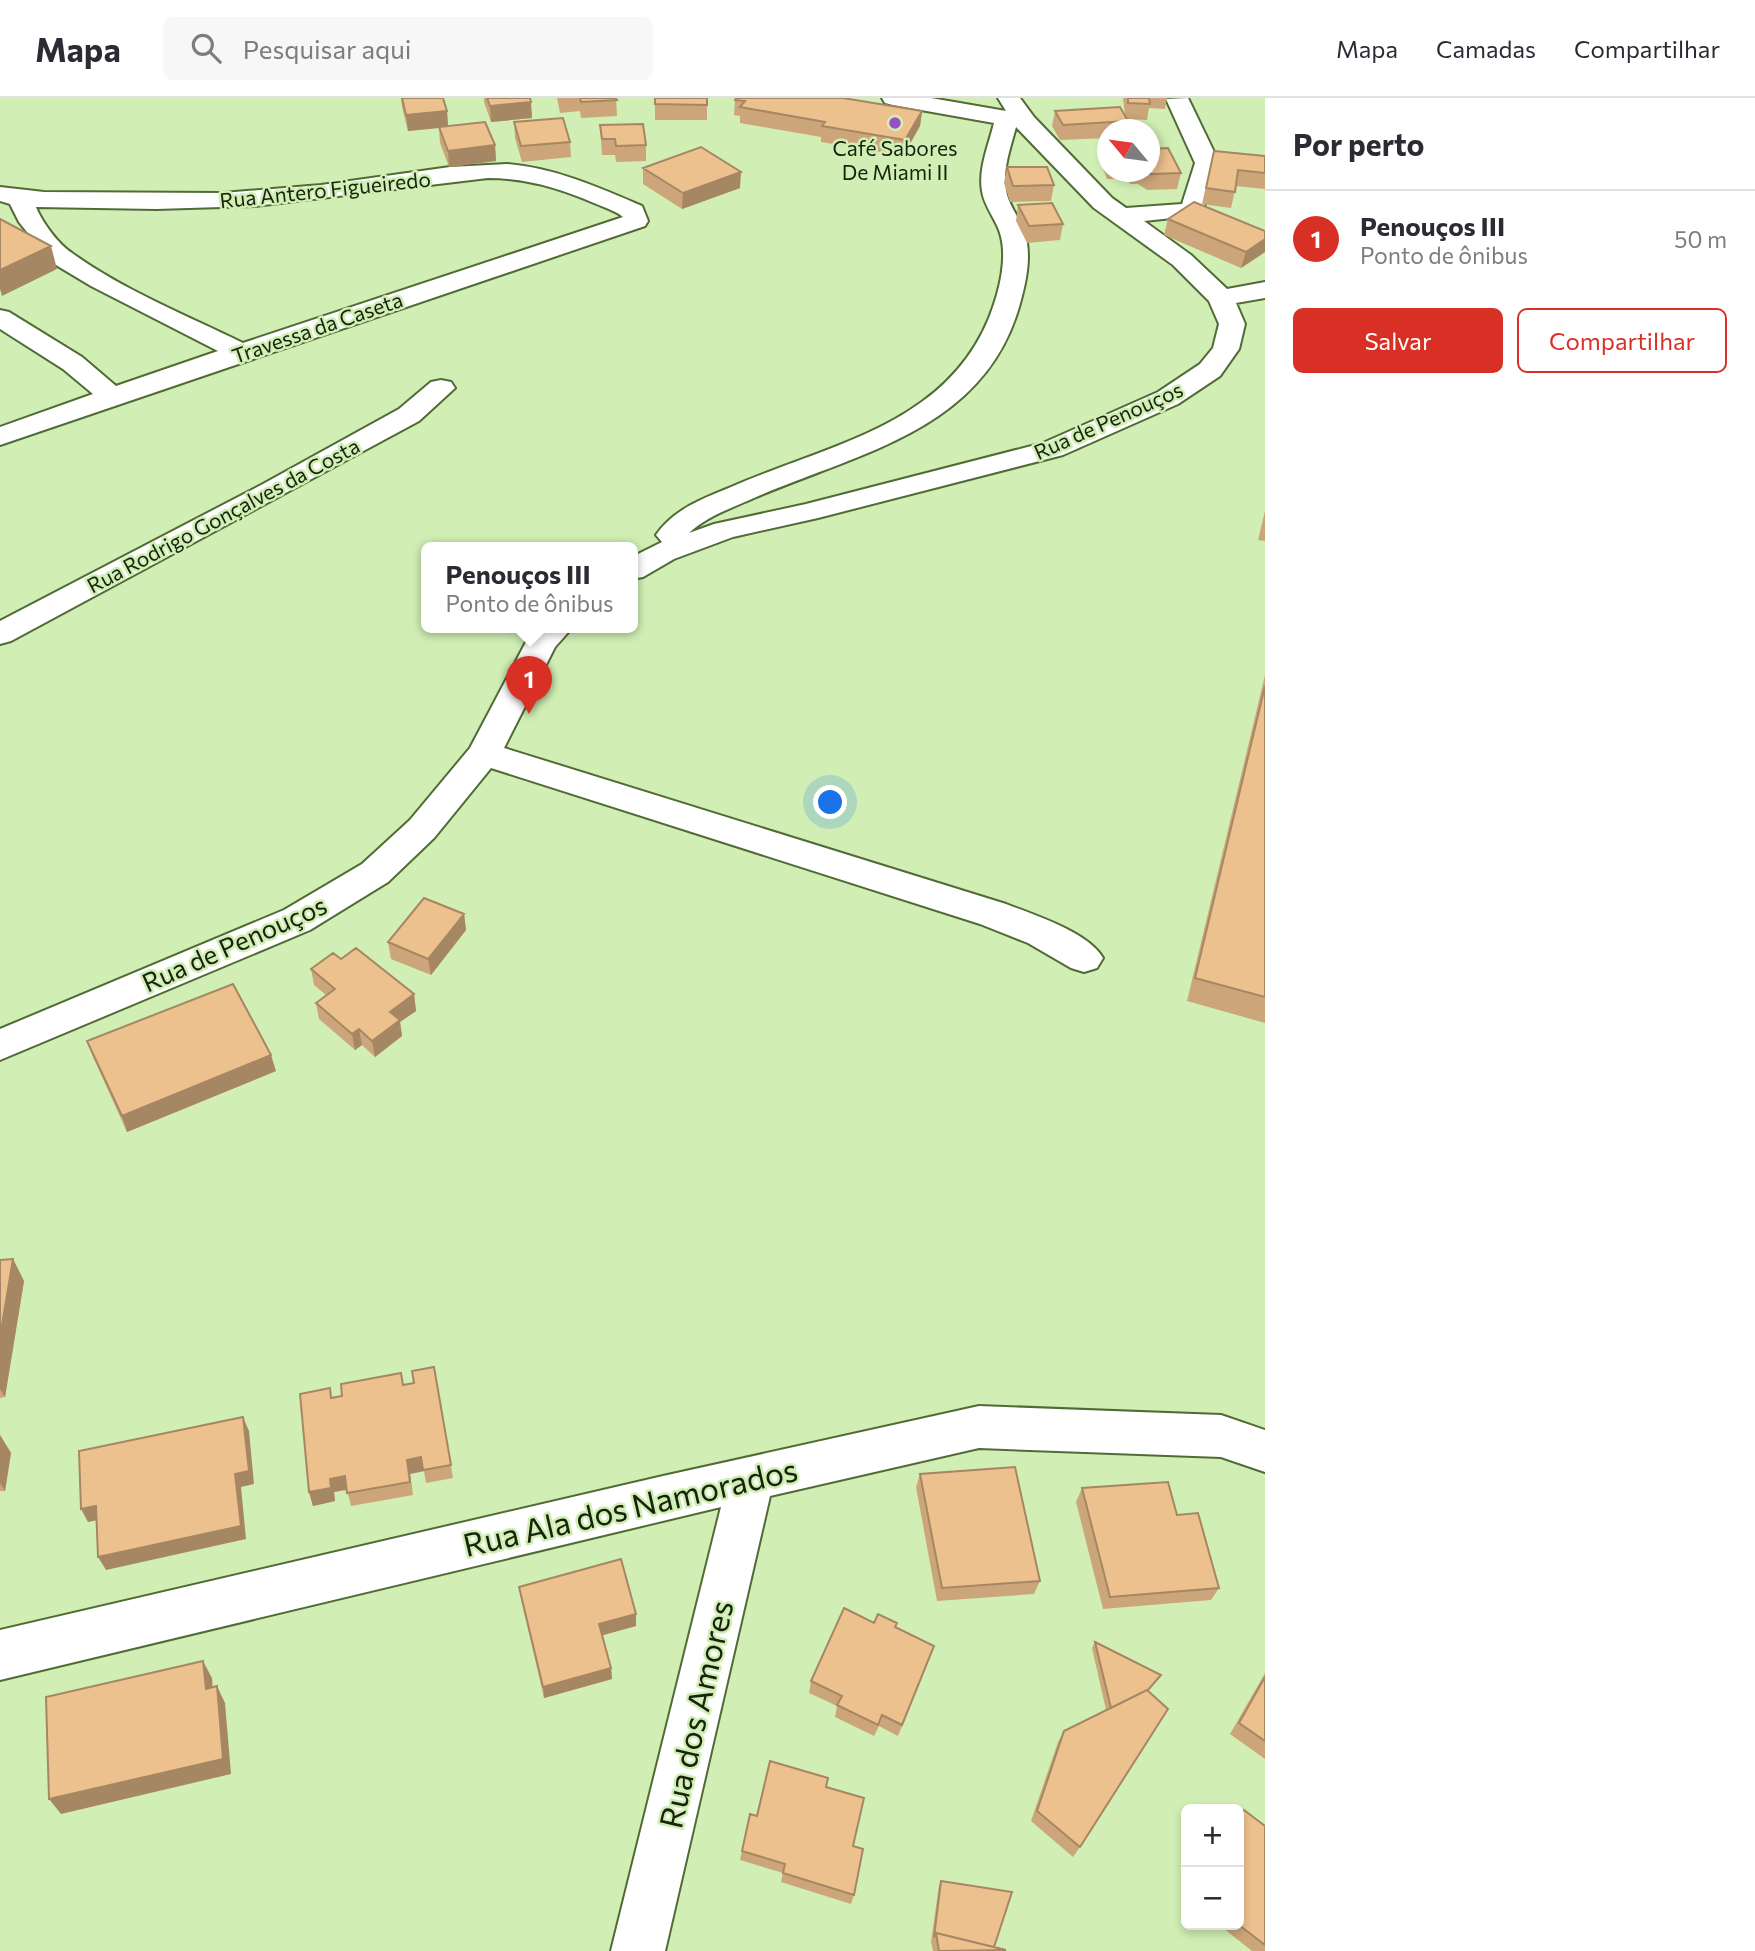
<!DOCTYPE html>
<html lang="pt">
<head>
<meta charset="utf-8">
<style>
	:root { --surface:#fff; --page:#f7f7f7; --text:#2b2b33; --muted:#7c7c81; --line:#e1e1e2; --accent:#d93025 }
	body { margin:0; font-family:Commissioner,sans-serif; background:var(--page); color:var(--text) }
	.controls { position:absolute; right:21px; bottom:21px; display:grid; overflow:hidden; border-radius:10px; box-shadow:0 4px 10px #0003 }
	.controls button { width:63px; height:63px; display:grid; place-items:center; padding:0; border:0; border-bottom:2px solid var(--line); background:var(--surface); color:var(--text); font:35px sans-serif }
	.compass { position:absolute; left:1097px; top:21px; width:63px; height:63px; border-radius:50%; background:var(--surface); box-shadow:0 4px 10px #0003; rotate:299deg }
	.you { position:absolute; left:831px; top:705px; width:24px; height:24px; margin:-18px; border:5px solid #fff; border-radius:50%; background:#1a73e8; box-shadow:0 0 0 10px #1a73e833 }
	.badge { display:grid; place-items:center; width:46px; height:46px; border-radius:50%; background:var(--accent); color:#fff; font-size:23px; font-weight:700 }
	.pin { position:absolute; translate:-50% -58px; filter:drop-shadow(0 2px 4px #0008) }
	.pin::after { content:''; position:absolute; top:37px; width:24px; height:21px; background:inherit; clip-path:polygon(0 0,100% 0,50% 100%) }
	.popup { position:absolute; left:421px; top:444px; width:217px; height:91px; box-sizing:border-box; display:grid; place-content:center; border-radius:10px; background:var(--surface); filter:drop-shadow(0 2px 5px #0005); font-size:23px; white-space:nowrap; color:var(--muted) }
	.popup b { font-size:26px; color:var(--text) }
	.popup::after { content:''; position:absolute; left:50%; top:100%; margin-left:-14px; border:14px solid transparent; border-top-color:var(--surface) }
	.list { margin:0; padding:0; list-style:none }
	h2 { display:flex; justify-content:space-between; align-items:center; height:91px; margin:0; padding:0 28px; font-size:30px }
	h2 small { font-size:23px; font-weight:400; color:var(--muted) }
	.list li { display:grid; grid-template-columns:46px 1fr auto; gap:21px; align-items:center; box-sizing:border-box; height:98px; padding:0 28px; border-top:2px solid var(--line) }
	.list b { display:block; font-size:26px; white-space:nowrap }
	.list p { margin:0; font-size:23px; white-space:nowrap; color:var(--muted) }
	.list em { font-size:23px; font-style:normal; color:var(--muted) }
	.actions { display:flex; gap:14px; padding:21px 28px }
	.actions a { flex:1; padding:16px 0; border:2px solid var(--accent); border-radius:10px; text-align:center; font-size:24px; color:var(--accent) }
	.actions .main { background:var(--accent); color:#fff }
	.icon { flex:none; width:38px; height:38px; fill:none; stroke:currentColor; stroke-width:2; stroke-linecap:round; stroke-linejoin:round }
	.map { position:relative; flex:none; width:1265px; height:1853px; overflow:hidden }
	header { display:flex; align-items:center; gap:42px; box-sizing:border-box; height:98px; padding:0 35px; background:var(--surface); border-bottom:2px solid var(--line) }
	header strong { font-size:33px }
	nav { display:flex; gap:38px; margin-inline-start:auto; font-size:24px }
	.search { width:490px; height:63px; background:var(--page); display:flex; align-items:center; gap:18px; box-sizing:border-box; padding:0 24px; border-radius:10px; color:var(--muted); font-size:26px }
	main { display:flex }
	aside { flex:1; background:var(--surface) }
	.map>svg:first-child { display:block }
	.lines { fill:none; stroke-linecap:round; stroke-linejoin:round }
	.minor-casing { stroke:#516b36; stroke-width:4 }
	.minor { fill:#fff; fill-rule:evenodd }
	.wall { fill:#cca67a }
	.shaded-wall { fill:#a68763 }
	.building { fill:#edc18e; stroke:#a68763; stroke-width:2 }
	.poi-dot { fill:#9850c4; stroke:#d1efb5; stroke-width:2.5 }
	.labels { text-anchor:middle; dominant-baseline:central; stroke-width:5; stroke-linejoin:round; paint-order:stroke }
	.far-poi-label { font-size:21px; fill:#18230d; stroke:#d1efb5 }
	.far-street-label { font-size:21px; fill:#18230d; stroke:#d1efb5 }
	.street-label { font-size:26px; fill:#18230d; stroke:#d1efb5 }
	.near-street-label { font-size:32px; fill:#18230d; stroke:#d1efb5 }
</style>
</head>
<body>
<header>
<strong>Mapa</strong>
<div class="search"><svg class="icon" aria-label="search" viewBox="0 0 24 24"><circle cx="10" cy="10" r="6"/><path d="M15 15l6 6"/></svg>Pesquisar aqui</div>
<nav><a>Mapa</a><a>Camadas</a><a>Compartilhar</a></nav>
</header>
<main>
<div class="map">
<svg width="1265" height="1853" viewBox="0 0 1265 1853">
	<rect width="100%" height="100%" fill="#d1efb5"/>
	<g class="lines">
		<defs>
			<path id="minor" d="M882 0H931L1006 13 998 0H1020L1034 19 1112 100 1126 110 1182 106 1195 65 1166 1 1188 0 1216 58 1265 61V75L1216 73 1201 117 1144 123 1191 157 1227 191 1265 184V200L1236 205 1245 226 1239 251 1220 278 1178 306 1063 357 818 420 733 439 674 461 643 479 632 481V459L662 444 656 437C674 411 702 401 731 389 827 347 945 328 989 220 999 195 1009 158 999 132 994 119 984 107 982 93 978 71 989 46 994 25L893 7 885 5ZM1016 29 1094 110 1173 167 1209 203 1219 226 1213 250 1200 266 1158 294 1043 345 806 406 714 426 689 435C707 418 732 410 754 400 858 355 983 333 1019 209 1026 185 1033 155 1023 130 1018 118 1008 106 1006 92 1002 72 1011 48 1016 29Z
				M507 66C555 70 598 89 642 108L648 123 645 128 0 347V329L93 296 63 271 0 231V212L9 214 82 259 116 288 218 253 91 188 51 164 19 124 10 106 0 103V89L44 94 222 95 321 87 450 69ZM488 80C526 80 559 90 594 105 603 109 616 113 623 119L243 245C186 217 123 192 72 155 58 146 42 124 36 109L156 111 255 108Z
				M441 282 451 284 455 290 419 323 11 543 0 546V523L263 386 399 311 431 284Z
				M537 530H572L555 549 504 650 1006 806C1034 817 1088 834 1103 860L1097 870 1084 874 1071 870 1028 845 980 826 491 670 434 740 388 784 310 832 0 962V931L284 812 362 766 410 722 470 650 526 544Z
				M979 1308 1221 1317 1265 1332V1374L1221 1359 979 1350 770 1398 665 1853H611L721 1409 0 1582V1532L663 1378Z"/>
		</defs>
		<use href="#minor" class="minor-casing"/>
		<use href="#minor" class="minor"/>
	</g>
	<path class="wall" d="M401 0H443L447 13 448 28 495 47 496 63 449 69 440 45 439 30 408 33 402 9Z
		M484 0H530L532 20 491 24 484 4Z
		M557 0H616L617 18 581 20 580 13 560 15Z
		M655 0H707V22H655Z
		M1123 0H1167L1165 11 1149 10 1147 22 1127 21 1128 23 1127 32H1108V40L1060 42 1052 28 1055 13 1125 17Z
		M735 2 922 13 920 28 903 58 821 44V39L740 25V18L734 17Z
		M514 24 570 44 571 59 522 64 515 40Z
		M600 27 646 47V63L616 64 615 57H602Z
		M1105 52H1108V74H1150L1181 75 1177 91 1147 92 1138 86H1130L1128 81H1107L1102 68Z
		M1214 53 1265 58V91L1236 88 1231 110 1202 106Z
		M1007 69 1054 87 1051 103 1010 104 1004 85Z
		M643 70 740 90 682 111 643 86Z
		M1018 107 1063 126 1060 142 1027 145 1016 123Z
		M1168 121 1265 133V154L1241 170 1164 137Z
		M1265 413V443L1258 442Z
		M1265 577V925L1187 903Z
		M464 816 466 832 431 877 391 861 388 844Z
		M341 861 414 896 416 913 400 924 402 938 375 959 362 947 355 952 319 921 316 905 326 897 314 887 311 871Z
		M87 943 276 973 127 1034 93 959Z
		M13 1161 24 1183 5 1299 0 1300V1162Z
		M434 1269 453 1380 426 1385 424 1373 410 1376 413 1397 351 1408 347 1392 334 1394 335 1403 313 1408 309 1394 330 1290 332 1300 342 1298 401 1275 403 1287 414 1285Z
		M0 1337 11 1355 5 1393H0Z
		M920 1376 1040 1483 1034 1496 937 1503 916 1389Z
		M1082 1390 1177 1417 1219 1490 1211 1502 1103 1511 1076 1404Z
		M519 1489 636 1516V1528L602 1537 611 1570 612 1581 544 1600 521 1501Z
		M874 1525 895 1530 934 1548 898 1638 879 1628 874 1638 835 1619 837 1608 809 1595 811 1583Z
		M1095 1544 1161 1577 1148 1593 1080 1749 1073 1759 1031 1723 1058 1644 1064 1633 1106 1612 1092 1550Z
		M1265 1575V1661L1230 1636Z
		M826 1689 853 1748 854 1797 851 1806 781 1784 783 1775 740 1762 742 1753 757 1718Z
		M1244 1712 1265 1728V1853H1252L1219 1827H1239V1718Z
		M941 1783 994 1849 1006 1853H933L931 1844 939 1787Z"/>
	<path class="shaded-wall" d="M531 4 532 20 491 24 490 8Z
		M447 13 448 29 408 33 406 17Z
		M922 13 920 28 903 58 905 42Z
		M495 47 496 63 449 69 448 53Z
		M741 74 740 90 682 111 683 95Z
		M1265 141V154L1241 170 1246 154Z
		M51 148 57 171 2 198 0 191V172Z
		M464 816 466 832 431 877 428 861Z
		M414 896 416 913 400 924 402 938 375 959 372 943 390 914Z
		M359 931 362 947 355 952 352 936Z
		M271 957 276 973 127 1034 122 1018Z
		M13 1161 24 1183 5 1299 0 1291V1239Z
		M243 1319 249 1333 254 1386 241 1389 246 1441 106 1472 98 1459 235 1376Z
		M0 1337 11 1355 5 1393 0 1385Z
		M421 1359 424 1373 410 1376 413 1397 407 1362Z
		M345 1378 349 1391 334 1394 335 1403 313 1408 309 1394 330 1381Z
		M96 1408 103 1421 88 1424 81 1411Z
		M636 1516V1528L600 1538 599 1526Z
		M203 1563 212 1580 214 1608 206 1591Z
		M611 1570 612 1581 544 1600 543 1589Z
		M217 1588 225 1605 231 1676 61 1716 49 1701Z"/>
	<path class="building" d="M402 0H443L447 13 406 17Z
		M487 0H530L531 4 490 8Z
		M580 0H616L617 2 581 4Z
		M655 0H707V7L655 6Z
		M736 0H843L922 13 905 42 822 28 825 24 740 9 745 3 735 2Z
		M1128 0H1149L1150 6 1128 5Z
		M1120 9 1128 23 1063 27 1055 13Z
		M563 20 570 44 521 48 514 24Z
		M485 24 495 47 448 53 439 29Z
		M643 26 646 47 616 48 615 41H602L600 27Z
		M701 49 741 74 683 95 643 70Z
		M1168 50 1181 75 1151 76 1147 74H1150V51Z
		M1214 53 1265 58V75L1238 72 1235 94 1206 90Z
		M1007 69H1047L1054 87 1013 88Z
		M1194 104 1265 133V141L1246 154 1168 121Z
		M1052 105 1063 126 1029 128 1018 107Z
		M0 121 51 148 0 172Z
		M1265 588V899L1195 880Z
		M424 800 464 816 428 861 388 844Z
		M356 850 414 896 390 914 400 922 372 943 359 931 352 936 316 905 335 891 311 871 333 855 341 861Z
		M233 886 271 957 122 1018 87 943Z
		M13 1161 0 1239V1162Z
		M434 1269 451 1367 423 1372 421 1359 407 1362 410 1384 347 1395 345 1378 330 1381 331 1390 309 1394 300 1296 330 1290 331 1300 342 1298 341 1286 401 1275 403 1287 414 1285 412 1273Z
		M243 1319 249 1373 235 1376 241 1428 98 1459 96 1408 81 1411 79 1353Z
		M1015 1369 1040 1483 942 1490 920 1376Z
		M1168 1384 1177 1417 1198 1415 1219 1490 1110 1499 1082 1390Z
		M621 1461 636 1516 599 1526 611 1570 543 1589 519 1489Z
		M844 1510 874 1525 878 1516 897 1525 895 1529 934 1548 902 1627 882 1617 878 1627 837 1607 842 1598 811 1583Z
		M1095 1544 1161 1577 1148 1592H1147L1111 1610Z
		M203 1563 206 1591 217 1588 223 1661 49 1701 46 1599Z
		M1265 1579V1643L1239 1625Z
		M1147 1592 1168 1611 1080 1749 1037 1713 1064 1633Z
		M770 1663 828 1680 826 1689 864 1700 853 1748 863 1751 854 1797 783 1775 785 1766 742 1753 750 1716 757 1718Z
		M1244 1712 1265 1728V1847L1239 1827V1720Z
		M941 1783 1012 1794 994 1849 936 1835 934 1839Z
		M936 1835 1006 1852 939 1853Z"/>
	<circle class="poi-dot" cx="895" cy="25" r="7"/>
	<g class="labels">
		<g class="far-poi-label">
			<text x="895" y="49">Café Sabores<tspan x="895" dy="24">De Miami II</tspan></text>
		</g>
		<g class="far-street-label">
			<text transform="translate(325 91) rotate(-6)">Rua Antero Figueiredo</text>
			<text transform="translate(317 229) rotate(-19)">Travessa da Caseta</text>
			<text transform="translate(1108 322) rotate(-24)">Rua de Penouços</text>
			<text transform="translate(223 417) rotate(-28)">Rua Rodrigo Gonçalves da Costa</text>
		</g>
		<g class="street-label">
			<text transform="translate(234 845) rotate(-24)">Rua de Penouços</text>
		</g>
		<g class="near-street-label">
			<text transform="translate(630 1408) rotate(-13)">Rua Ala dos Namorados</text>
			<text transform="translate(695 1616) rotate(-77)">Rua dos Amores</text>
		</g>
	</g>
</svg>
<div class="controls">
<button>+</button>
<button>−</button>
</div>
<svg class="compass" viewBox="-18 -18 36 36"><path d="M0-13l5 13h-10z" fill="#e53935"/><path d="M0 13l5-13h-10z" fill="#7c7c81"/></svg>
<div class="you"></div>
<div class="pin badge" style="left:529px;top:616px">1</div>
<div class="popup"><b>Penouços III</b>Ponto de ônibus</div>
</div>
<aside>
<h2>Por perto<small></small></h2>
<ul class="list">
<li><span class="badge">1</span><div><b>Penouços III</b><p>Ponto de ônibus</p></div><em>50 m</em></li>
</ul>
<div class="actions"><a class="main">Salvar</a><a>Compartilhar</a></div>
</aside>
</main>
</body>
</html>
